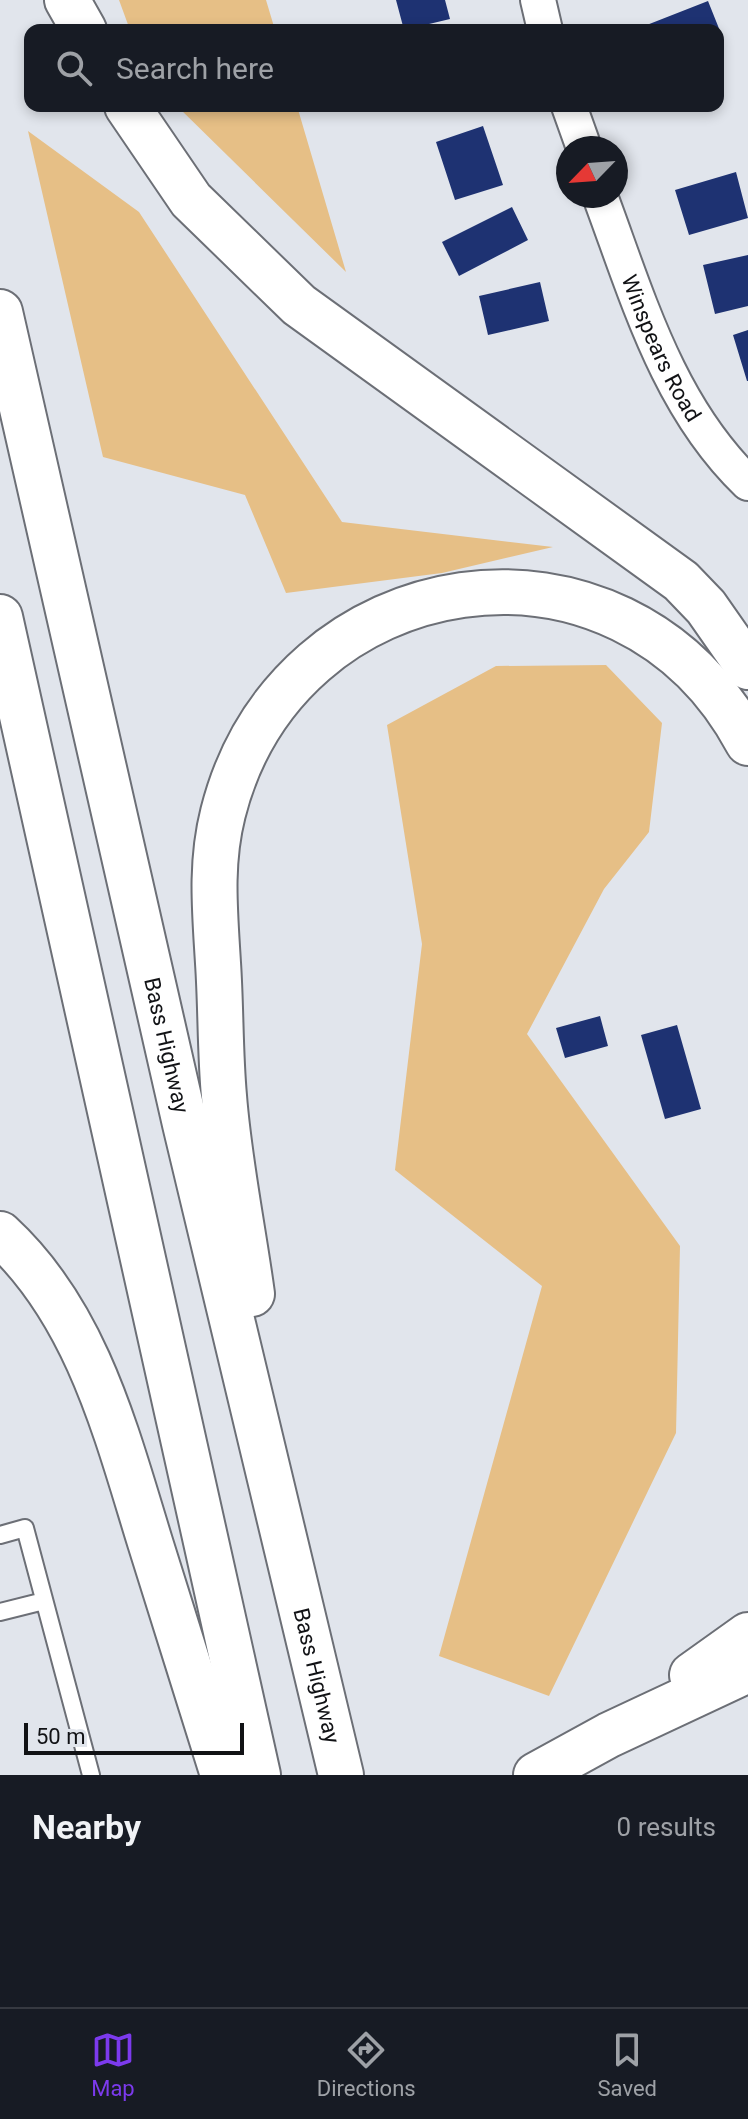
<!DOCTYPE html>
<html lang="en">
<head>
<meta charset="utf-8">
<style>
	:root { --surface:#171b24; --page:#20242c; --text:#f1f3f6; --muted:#9ea1a6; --line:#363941; --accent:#7c3aed }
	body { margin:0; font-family:Roboto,sans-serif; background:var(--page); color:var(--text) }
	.compass { position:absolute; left:556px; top:136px; width:72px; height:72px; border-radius:50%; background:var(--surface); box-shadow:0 4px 12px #0003; rotate:245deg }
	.scale { position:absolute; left:24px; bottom:20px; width:220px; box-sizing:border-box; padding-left:8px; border:4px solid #111215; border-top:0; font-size:22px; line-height:28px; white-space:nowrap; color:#111215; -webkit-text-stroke:6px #e1e5ec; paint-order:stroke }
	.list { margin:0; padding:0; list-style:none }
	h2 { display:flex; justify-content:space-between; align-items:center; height:104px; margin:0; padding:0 32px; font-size:34px }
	h2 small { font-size:26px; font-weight:400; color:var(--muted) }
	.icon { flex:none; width:44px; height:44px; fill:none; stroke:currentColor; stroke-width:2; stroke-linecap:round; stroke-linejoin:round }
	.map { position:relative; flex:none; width:748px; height:1775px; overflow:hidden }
	.search { position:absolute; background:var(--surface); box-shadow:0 4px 12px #0003; left:24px; right:24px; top:24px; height:88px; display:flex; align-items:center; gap:20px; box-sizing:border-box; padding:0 28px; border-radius:16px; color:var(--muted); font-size:30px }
	.sheet { height:232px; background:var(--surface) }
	nav { display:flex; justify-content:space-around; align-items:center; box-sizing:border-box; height:112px; border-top:2px solid var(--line); background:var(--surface); font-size:22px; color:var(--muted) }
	nav a { display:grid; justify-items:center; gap:4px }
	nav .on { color:var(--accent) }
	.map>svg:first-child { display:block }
	.green { fill:#e6bf86 }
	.building { fill:#1e3272 }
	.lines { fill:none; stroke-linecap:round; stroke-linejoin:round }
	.service-casing { stroke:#6c6f76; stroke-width:20 }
	.minor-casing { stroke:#6c6f76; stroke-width:38 }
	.trunk-casing { stroke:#6c6f76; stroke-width:48 }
	.motorway-casing { stroke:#6c6f76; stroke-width:48 }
	.service { stroke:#fff; stroke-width:16 }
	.minor { stroke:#fff; stroke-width:34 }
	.trunk { stroke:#fff; stroke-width:44 }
	.motorway { stroke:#fff; stroke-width:44 }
	.labels { text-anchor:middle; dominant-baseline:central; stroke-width:8; stroke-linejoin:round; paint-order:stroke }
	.street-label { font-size:22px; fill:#111215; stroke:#e1e5ec }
</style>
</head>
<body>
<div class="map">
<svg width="748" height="1775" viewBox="0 0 748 1775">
	<rect width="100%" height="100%" fill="#e1e5ec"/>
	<path class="green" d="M119 0H266L275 30H130Z
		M177 106H297L346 272Z
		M28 131 139 212 342 522 553 547 442 573 286 593 245 495 103 457Z
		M606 665 662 723 649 832 604 889 527 1034 680 1246 676 1433 549 1696 439 1656 542 1286 395 1170 422 944 387 725 496 666Z"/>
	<path class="building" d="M396 0H445L450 19 404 30Z
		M708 1 722 36 718 37V30H634Z
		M483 126 503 185 455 200 436 142Z
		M736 172 748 218 689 235 675 190Z
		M512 207 528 240 459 276 442 242Z
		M748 255V306L715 314 703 265Z
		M540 282 549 321 488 335 479 296Z
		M748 330V381H747L733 335Z
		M600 1016 608 1046 565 1058 556 1028Z
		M677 1025 701 1109 665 1119 641 1035Z"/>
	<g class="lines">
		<defs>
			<path id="service" d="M0 1535 25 1528 91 1775
				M0 1612 44 1601"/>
			<g id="minor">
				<path d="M538 0 545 30"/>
				<path d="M569 106 584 148"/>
				<path id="s1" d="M600 196C638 298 668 406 748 483"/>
			</g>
			<path id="trunk" d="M692 1675 748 1635
				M536 1775 609 1735 748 1670"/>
			<g id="motorway">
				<path d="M67 0 84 30"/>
				<path d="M127 106 191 200 299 305 681 581 706 607 748 667"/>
				<path id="s2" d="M0 312 185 1124 341 1775"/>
				<path d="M0 617 258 1775"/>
				<path d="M0 1234C87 1314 116 1432 150 1542 174 1620 199 1697 223 1775"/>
				<path d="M252 1294C243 1228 229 1162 224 1096 220 1052 221 1008 218 963 215 912 210 864 223 813 287 560 622 508 748 743"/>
			</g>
		</defs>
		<use href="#service" class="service-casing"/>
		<use href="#minor" class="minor-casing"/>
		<use href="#trunk" class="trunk-casing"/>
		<use href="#motorway" class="motorway-casing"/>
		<use href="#service" class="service"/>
		<use href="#minor" class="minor"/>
		<use href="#trunk" class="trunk"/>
		<use href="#motorway" class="motorway"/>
	</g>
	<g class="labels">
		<g class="street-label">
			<text stroke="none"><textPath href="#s1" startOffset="164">Winspears Road</textPath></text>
			<text stroke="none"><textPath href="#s2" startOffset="752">Bass Highway</textPath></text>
			<text stroke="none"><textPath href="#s2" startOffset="1400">Bass Highway</textPath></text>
		</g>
	</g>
</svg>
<svg class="compass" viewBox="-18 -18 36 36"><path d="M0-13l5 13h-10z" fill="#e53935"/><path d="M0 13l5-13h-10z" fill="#9ea1a6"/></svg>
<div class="scale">50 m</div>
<div class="search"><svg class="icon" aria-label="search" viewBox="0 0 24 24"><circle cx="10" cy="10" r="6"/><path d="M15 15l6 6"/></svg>Search here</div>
</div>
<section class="sheet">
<h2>Nearby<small>0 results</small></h2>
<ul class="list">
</ul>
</section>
<nav>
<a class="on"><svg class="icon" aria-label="map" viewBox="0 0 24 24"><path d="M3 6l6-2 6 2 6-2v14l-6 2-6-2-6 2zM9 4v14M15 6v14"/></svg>Map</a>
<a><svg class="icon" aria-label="directions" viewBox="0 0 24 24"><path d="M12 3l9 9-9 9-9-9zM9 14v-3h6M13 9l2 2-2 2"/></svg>Directions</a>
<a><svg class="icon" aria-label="saved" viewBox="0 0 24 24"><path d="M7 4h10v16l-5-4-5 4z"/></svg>Saved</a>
</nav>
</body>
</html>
